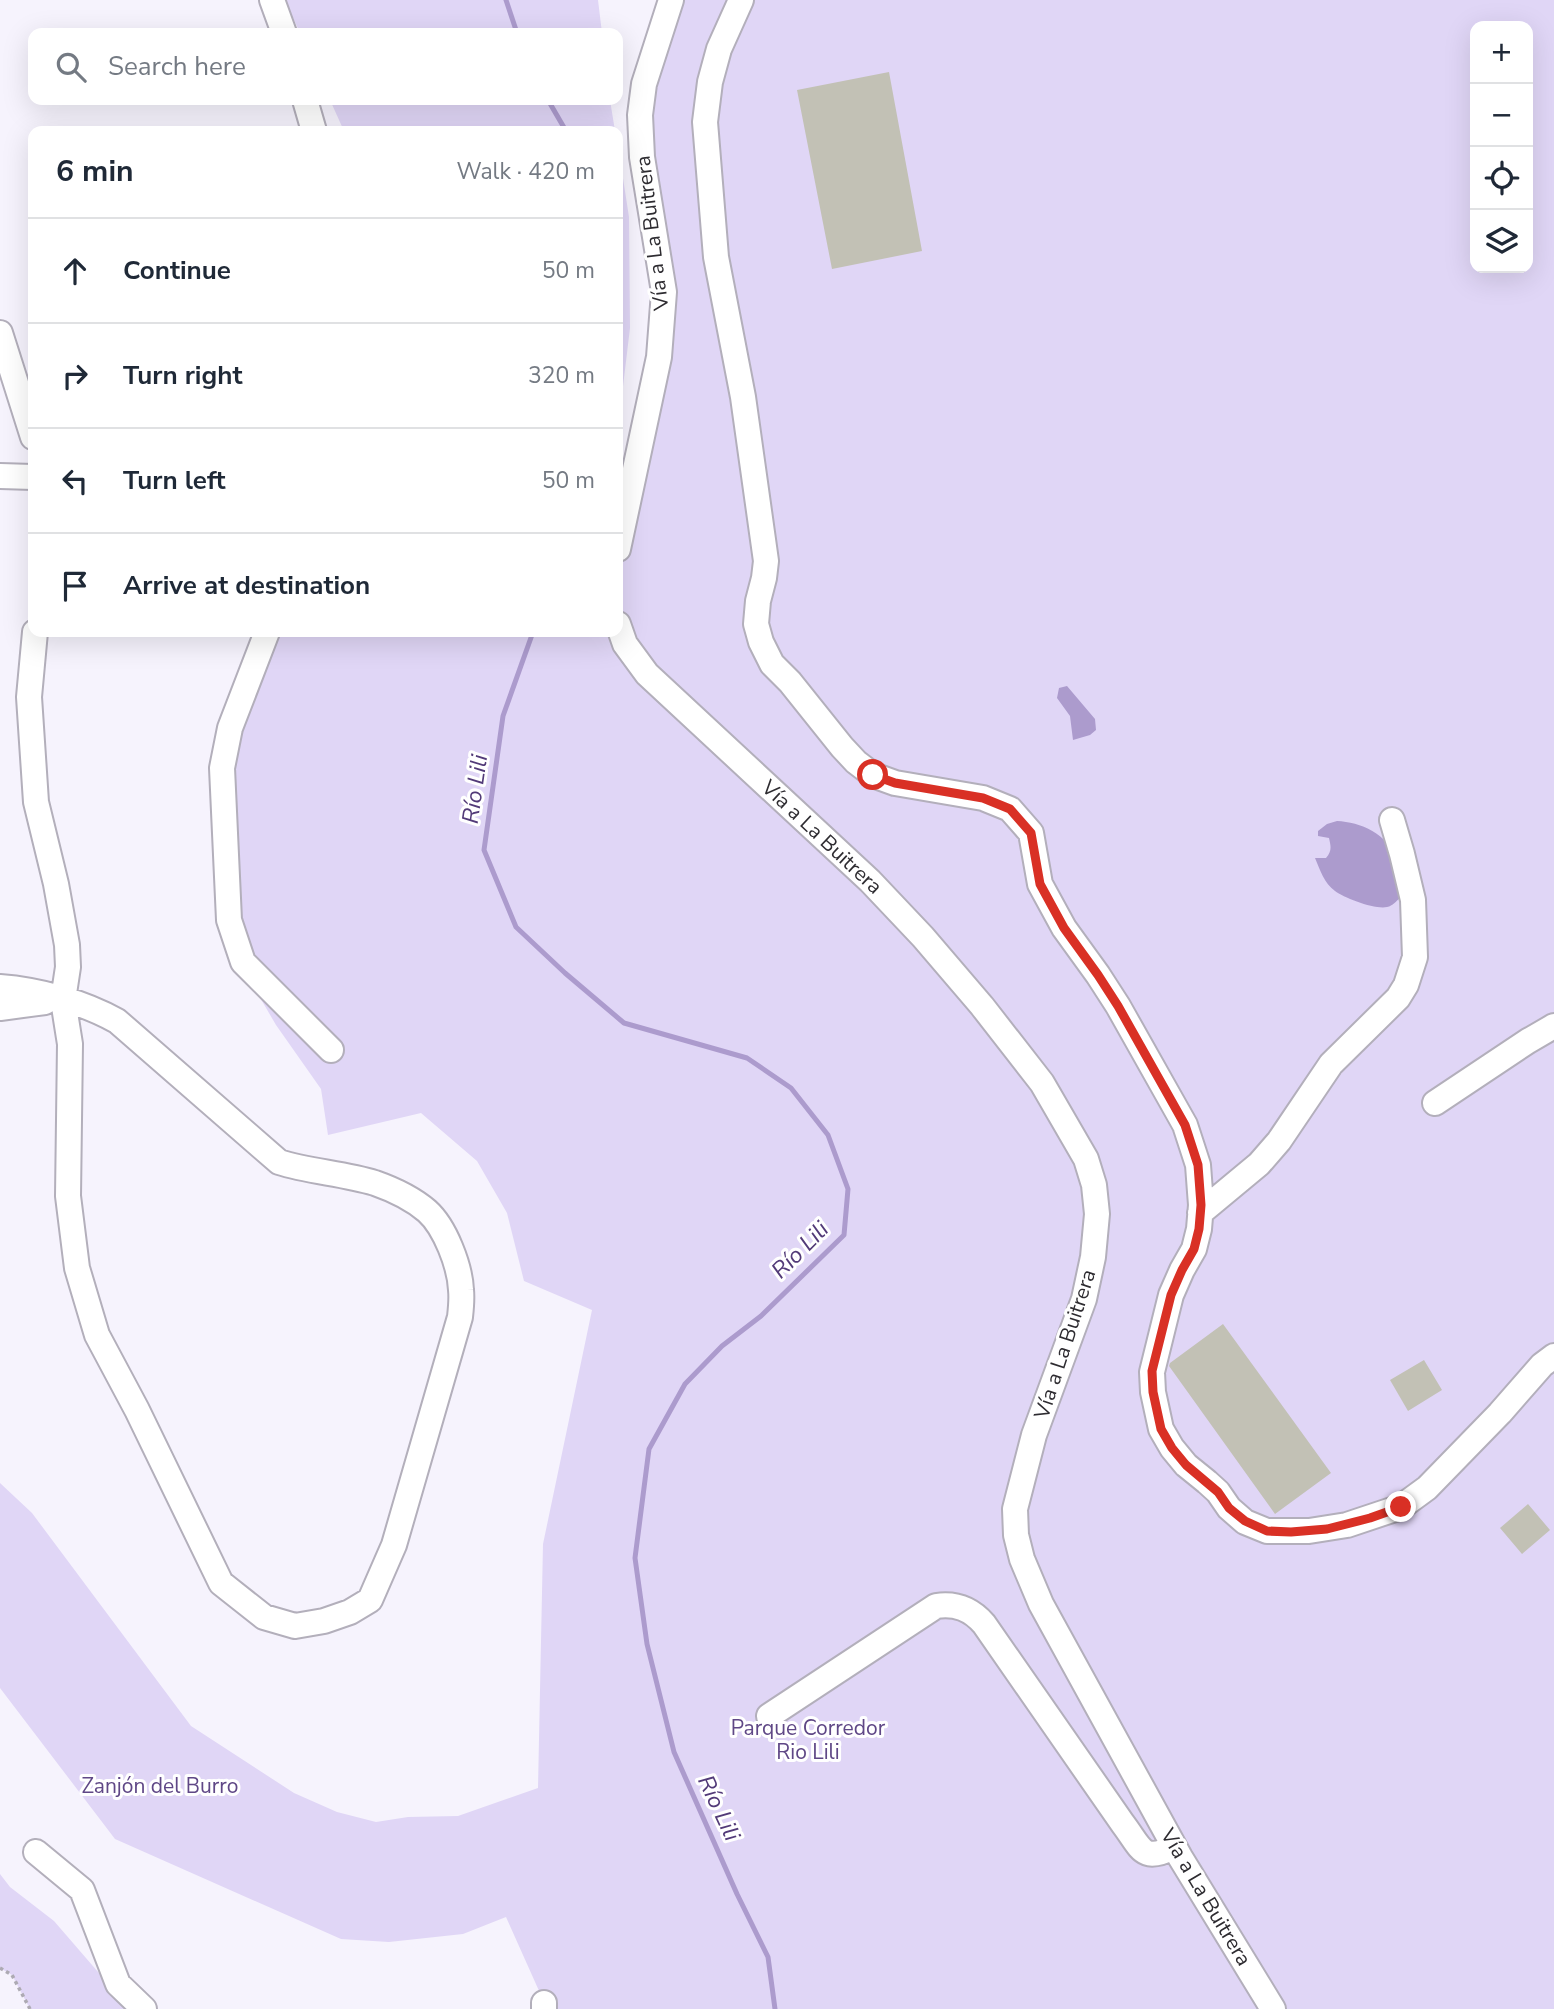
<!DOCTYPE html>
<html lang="en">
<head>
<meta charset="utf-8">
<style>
	:root { --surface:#fff; --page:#f2f2f3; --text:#1f2937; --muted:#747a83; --line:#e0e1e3 }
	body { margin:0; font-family:"Nunito Sans",sans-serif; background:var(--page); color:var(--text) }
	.controls { position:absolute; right:21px; top:21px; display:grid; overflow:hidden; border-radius:14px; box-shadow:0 7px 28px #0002 }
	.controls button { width:63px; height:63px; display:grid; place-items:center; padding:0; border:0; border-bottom:2px solid var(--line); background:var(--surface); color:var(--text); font:35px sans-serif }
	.stop { position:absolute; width:21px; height:21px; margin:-16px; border:5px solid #d93025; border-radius:50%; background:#fff }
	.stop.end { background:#d93025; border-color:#fff; box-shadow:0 2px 7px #0008 }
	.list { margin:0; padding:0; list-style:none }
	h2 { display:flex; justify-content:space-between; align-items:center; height:91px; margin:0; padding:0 28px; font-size:30px }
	h2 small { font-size:23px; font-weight:400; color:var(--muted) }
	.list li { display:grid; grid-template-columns:46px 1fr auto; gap:21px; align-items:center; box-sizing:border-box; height:105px; padding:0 28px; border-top:2px solid var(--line) }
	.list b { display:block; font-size:26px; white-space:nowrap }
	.list em { font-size:23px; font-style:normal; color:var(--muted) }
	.icon { flex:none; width:38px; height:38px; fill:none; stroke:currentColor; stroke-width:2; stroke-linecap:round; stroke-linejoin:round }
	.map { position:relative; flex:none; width:1554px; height:2009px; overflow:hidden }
	.search { position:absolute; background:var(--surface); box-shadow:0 7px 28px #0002; left:28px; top:28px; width:595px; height:77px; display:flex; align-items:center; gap:18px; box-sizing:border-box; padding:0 24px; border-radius:14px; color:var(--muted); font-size:26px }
	.panel { position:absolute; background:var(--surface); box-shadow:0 7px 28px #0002; left:28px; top:126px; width:595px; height:511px; border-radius:14px }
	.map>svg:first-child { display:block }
	.green { fill:#e0d6f6; fill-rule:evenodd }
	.water { fill:#ac9bcd }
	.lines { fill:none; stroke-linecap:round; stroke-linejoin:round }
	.stream { stroke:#ac9bcd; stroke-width:5 }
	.building { fill:#c2c1b5 }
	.minor-casing { stroke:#b3afbb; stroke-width:28 }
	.path { stroke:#adaab3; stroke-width:3.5; stroke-dasharray:3.5 3.5; stroke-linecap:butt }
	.minor { stroke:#fff; stroke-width:24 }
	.route { stroke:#d93025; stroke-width:9 }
	.labels { text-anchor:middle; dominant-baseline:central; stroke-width:6; stroke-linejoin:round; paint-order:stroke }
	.street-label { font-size:21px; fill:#2e2c31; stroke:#fff }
	.park-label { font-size:21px; fill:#5f4786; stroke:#fff }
	.water-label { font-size:23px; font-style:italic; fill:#523a78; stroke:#fff }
</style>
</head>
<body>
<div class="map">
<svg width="1554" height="2009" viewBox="0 0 1554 2009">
	<rect width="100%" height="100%" fill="#f6f3fd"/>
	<path class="green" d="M285 0H598L602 33H300Z
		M671 0H1554V2009H544V2002L506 1917 463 1934 389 1942 341 1939 115 1839 0 1688V1483L32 1513 191 1726 294 1793 337 1812 376 1822 408 1817 458 1816 538 1788 543 1544 592 1310 524 1281 507 1213 477 1161 421 1113 328 1135 321 1089 276 1025 234 953 224 797 269 632H618V549L659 357 642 157ZM1475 26H1528V268H1475Z
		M330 100H610L615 131H344Z
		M618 146 629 217 630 328 618 428Z
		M0 1874 10 1887 54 1921 105 1980 144 2009H30L12 1975 0 1968Z"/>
	<path class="water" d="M1067 686 1095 719 1096 730 1090 735 1073 740 1070 716 1057 698 1059 688Z
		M1337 821C1360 822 1389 834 1395 859 1398 871 1398 885 1400 898 1396 901 1393 906 1387 907 1376 910 1344 898 1335 891 1324 883 1320 870 1315 858H1326C1332 851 1331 847 1329 838L1318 836V831L1327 824Z"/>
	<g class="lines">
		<path class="stream" d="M506 0 517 33
			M548 100 566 131
			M533 632 503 716 484 850 516 927 565 973 624 1023 747 1058 791 1088 828 1135 848 1189 844 1235 761 1316 722 1346 685 1384 649 1449 635 1558 647 1644 674 1752 737 1894 768 1957 775 2009"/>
	</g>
	<path class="building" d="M889 72 922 251 832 269 797 90Z
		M1223 1324 1331 1473 1275 1514 1169 1366 1170 1363Z
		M1424 1360 1442 1390 1408 1411 1390 1380Z
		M1528 1504 1550 1530 1522 1554 1500 1528Z"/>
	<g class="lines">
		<defs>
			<path id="minor" d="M272 0 284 33
				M741 0 719 49 710 82 705 122 716 257 743 397 766 561 764 578 758 601 756 624 761 642 772 664 790 682 842 747 856 762 873 775 895 783 983 798 1010 809 1031 833 1040 884 1064 928 1098 975 1118 1006 1185 1125 1198 1165 1201 1205 1199 1229 1194 1249 1182 1270 1171 1295 1152 1372 1153 1392 1161 1429 1172 1448 1186 1465 1207 1482 1218 1492 1229 1508 1245 1522 1267 1531H1309L1347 1525 1401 1507 1427 1488 1500 1413 1542 1365 1554 1356
				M305 100 314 131
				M0 333 33 437
				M0 476 33 477
				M618 549 659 357 664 292 642 157 640 115 644 84 671 0
				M618 624 625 644 647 674 870 881 923 937 982 1006 1042 1083 1086 1159 1094 1185 1097 1214 1093 1257 1084 1299 1034 1435 1015 1509 1016 1535 1022 1559 1041 1604 1180 1857 1273 2009
				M267 632 230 728 222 768 229 920 243 962 331 1050
				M0 987C39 990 83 1002 117 1021L279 1162C310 1172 343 1173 375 1183 392 1189 413 1199 427 1211 445 1227 460 1266 461 1290 462 1299 461 1308 460 1317L394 1545 370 1600 350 1612 324 1621 295 1626 264 1617 221 1583 137 1410 97 1335 77 1268 68 1196 70 1044 63 1000 68 967 67 945 56 884 36 802 29 697 35 632
				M0 1008 45 1002
				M1435 1103 1528 1041 1554 1026
				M1200 1213 1259 1164 1279 1141 1331 1064 1398 998 1406 985 1415 957 1413 900 1402 854 1392 820
				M769 1716 936 1606C956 1603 971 1609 984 1624L1123 1824C1142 1849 1142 1863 1174 1847
				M36 1852 82 1890 118 1984 144 2009
				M544 2003V2009"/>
		</defs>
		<use href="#minor" class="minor-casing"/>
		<path class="path" d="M0 1968 12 1975 30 2009"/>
		<use href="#minor" class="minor"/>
	</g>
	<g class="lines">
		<path class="route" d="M873 775 895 783 983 798 1010 809 1031 833 1040 884 1064 928 1098 975 1118 1006 1185 1125 1198 1165 1201 1205 1199 1229 1194 1249 1182 1270 1171 1295 1152 1371 1153 1392 1161 1429 1172 1448 1186 1465 1218 1492 1229 1508 1245 1521 1267 1531 1291 1532 1327 1529 1370 1518 1401 1507"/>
	</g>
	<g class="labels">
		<g class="street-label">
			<text transform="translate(652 233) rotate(-97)">Vía a La Buitrera</text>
			<text transform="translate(822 837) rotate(43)">Vía a La Buitrera</text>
			<text transform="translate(1065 1344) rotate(-72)">Vía a La Buitrera</text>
			<text transform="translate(1206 1897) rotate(59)">Vía a La Buitrera</text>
		</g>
		<g class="park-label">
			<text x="808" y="1728">Parque Corredor<tspan x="808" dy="24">Rio Lili</tspan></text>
			<text x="160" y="1786">Zanjón del Burro</text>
		</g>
		<g class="water-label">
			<text transform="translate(475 789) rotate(-82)">Río Lili</text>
			<text transform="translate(800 1250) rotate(-45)">Río Lili</text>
			<text transform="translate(719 1808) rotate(65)">Río Lili</text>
		</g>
	</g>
</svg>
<div class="controls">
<button>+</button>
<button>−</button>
<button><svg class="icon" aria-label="locate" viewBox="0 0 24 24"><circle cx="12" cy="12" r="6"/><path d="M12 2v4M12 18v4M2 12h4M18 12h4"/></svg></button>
<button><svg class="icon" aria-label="layers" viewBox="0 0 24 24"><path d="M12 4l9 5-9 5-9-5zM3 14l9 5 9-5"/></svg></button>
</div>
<div class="stop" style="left:873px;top:775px"></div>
<div class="stop end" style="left:1401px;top:1507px"></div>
<div class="search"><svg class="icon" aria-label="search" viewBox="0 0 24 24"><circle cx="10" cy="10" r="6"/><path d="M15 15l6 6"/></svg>Search here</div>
<section class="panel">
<h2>6 min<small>Walk · 420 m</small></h2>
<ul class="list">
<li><svg class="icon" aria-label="ahead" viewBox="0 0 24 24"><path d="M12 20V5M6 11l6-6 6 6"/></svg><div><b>Continue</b></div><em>50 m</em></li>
<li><svg class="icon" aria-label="right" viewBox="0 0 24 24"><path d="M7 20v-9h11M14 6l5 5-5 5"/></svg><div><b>Turn right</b></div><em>320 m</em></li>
<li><svg class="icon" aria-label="left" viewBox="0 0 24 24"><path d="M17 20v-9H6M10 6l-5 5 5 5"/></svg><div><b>Turn left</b></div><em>50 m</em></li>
<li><svg class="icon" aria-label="arrive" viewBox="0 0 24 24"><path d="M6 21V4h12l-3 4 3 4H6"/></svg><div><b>Arrive at destination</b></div></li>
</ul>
</section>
</div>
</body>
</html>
